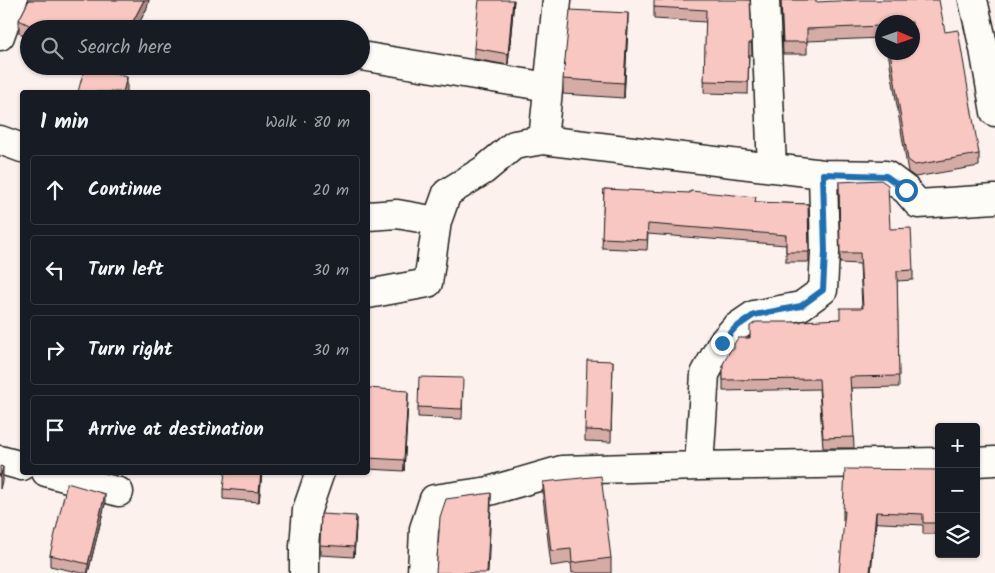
<!DOCTYPE html>
<html lang="en">
<head>
<meta charset="utf-8">
<style>
	:root { --surface:#171b24; --page:#242831; --text:#f1f3f6; --muted:#9ea1a6; --line:#363941 }
	body { margin:0; font-family:Kalam,sans-serif; background:var(--page); color:var(--text) }
	.controls { position:absolute; right:15px; bottom:15px; display:grid; overflow:hidden; border-radius:5px; box-shadow:0 1px 4px #0004 }
	.controls button { width:45px; height:45px; display:grid; place-items:center; padding:0; border:0; border-bottom:1px solid var(--line); background:var(--surface); color:var(--text); font:25px sans-serif }
	.compass { position:absolute; left:875px; top:15px; width:45px; height:45px; border-radius:50%; background:var(--surface); box-shadow:0 1px 4px #0004; rotate:92deg }
	.stop { position:absolute; width:15px; height:15px; margin:-11px; border:4px solid #1f6fb2; border-radius:50%; background:#fff }
	.stop.end { background:#1f6fb2; border-color:#fff; box-shadow:0 1px 5px #0008 }
	.list { margin:0; padding:0; list-style:none }
	h2 { display:flex; justify-content:space-between; align-items:center; height:65px; margin:0; padding:0 20px; font-size:21px }
	h2 small { font-size:16px; font-weight:400; color:var(--muted) }
	.list li { display:grid; grid-template-columns:32px 1fr auto; gap:15px; align-items:center; box-sizing:border-box; height:70px; margin:0 10px 10px; padding:0 10px; border:1px solid var(--line); border-radius:5px }
	.list b { display:block; font-size:19px; white-space:nowrap }
	.list em { font-size:16px; font-style:normal; color:var(--muted) }
	.icon { flex:none; width:28px; height:28px; fill:none; stroke:currentColor; stroke-width:2; stroke-linecap:round; stroke-linejoin:round }
	.map { position:relative; flex:none; width:995px; height:573px; overflow:hidden }
	.search { position:absolute; background:var(--surface); box-shadow:0 1px 4px #0004; left:20px; top:20px; width:350px; height:55px; display:flex; align-items:center; gap:12px; box-sizing:border-box; padding:0 18px; border-radius:28px; color:var(--muted); font-size:19px }
	.panel { position:absolute; background:var(--surface); box-shadow:0 1px 4px #0004; left:20px; top:90px; width:350px; height:385px; border-radius:5px }
	.map>svg:first-child { display:block }
	.lines { fill:none; stroke-linecap:round; stroke-linejoin:round }
	.minor-casing { stroke:#1c1c1c; stroke-width:31 }
	.tertiary-casing { stroke:#1c1c1c; stroke-width:31 }
	.minor { stroke:#fdfcf7; stroke-width:28 }
	.tertiary { stroke:#fdfcf7; stroke-width:28 }
	.wall { fill:#d5aba6; stroke:#1c1c1c }
	.shaded-wall { fill:#ae8b87; stroke:#1c1c1c }
	.building { fill:#f8c7c1; stroke:#1c1c1c }
	.route { stroke:#1f6fb2; stroke-width:6 }
</style>
</head>
<body>
<div class="map">
<svg width="995" height="573" viewBox="0 0 995 573">
	<rect width="100%" height="100%" fill="#fcf1ec"/>
	<filter id="ink" filterUnits="userSpaceOnUse"><feTurbulence type="fractalNoise" baseFrequency=".02" numOctaves="2"/><feDisplacementMap in="SourceGraphic" scale="10" xChannelSelector="R" yChannelSelector="G"/><feConvolveMatrix kernelMatrix="1 2 1 2 8 2 1 2 1" color-interpolation-filters="sRGB"/></filter>
	<g filter="url(#ink)">
		<g class="lines">
			<defs>
				<path id="minor" d="M765 0 772 168
					M0 36 13 0
					M361 56 548 87
					M0 140 22 148
					M543 140 557 0
					M368 216 397 214 437 221
					M368 294 428 283 437 221 447 193 484 170 514 145 543 140 823 174 886 175 906 190 918 204 995 199
					M0 460 22 466
					M976 462 995 461
					M699 466 705 374 722 343 735 328 754 315 801 306 823 290 825 252 823 174
					M46 472 119 492
					M304 573V546L307 510 320 472
					M422 573 424 529 434 499 489 491 562 470 699 466 939 462"/>
				<path id="tertiary" d="M973 0 984 49 995 112"/>
			</defs>
			<use href="#minor" class="minor-casing"/>
			<use href="#tertiary" class="tertiary-casing"/>
			<use href="#minor" class="minor"/>
			<use href="#tertiary" class="tertiary"/>
		</g>
		<path class="wall" d="M29 0H149L147 8 136 29H29V38L19 33V20Z
			M514 0 508 65 474 59V48Z
			M750 0 752 55H749L748 94 704 93 706 22 654 19V7Z
			M781 0H816V2L945 32 979 154V166L915 177 908 172 888 52H912L882 22V38L807 41V54H783Z
			M628 27 624 98 563 94V79Z
			M839 182 890 229 913 270V280L897 281 899 387 851 388 854 448H823L819 389 723 391V364L734 349 801 322 840 319 862 308 860 264 840 263Z
			M604 189 756 202 808 204 809 262H786V245L648 234 647 250 602 248Z
			M613 361 611 442 585 441V430Z
			M368 388 408 401 404 471 368 469Z
			M463 389 462 419 418 417V407Z
			M939 470V534H923V525L843 521V511Z
			M262 472 259 502 223 499V489Z
			M543 482 611 558V573H572L571 563 551 566 543 497Z
			M105 504 88 573H81L50 566V555Z
			M356 526 354 557 320 555V545Z"/>
		<path class="shaded-wall" d="M144 0H149L147 8 136 29H129Z
			M513 0H514L508 65V54Z
			M628 13V27L624 98V83Z
			M110 66H117L107 85V72Z
			M127 77V92H123Z
			M408 391V401L404 471V460Z
			M3 467V477L0 489V478Z
			M261 472 262 473 259 502V492Z
			M491 493V507L488 573H487Z
			M105 494V504L88 573V564Z
			M876 512V523L871 573H870Z
			M356 516V526L354 557V547Z"/>
		<path class="building" d="M29 0H144L129 29H37L19 20Z
			M479 0H513L508 54 474 48Z
			M654 0H750L752 43H749L748 82 704 81 706 10 654 7Z
			M781 0H816V2L859 0H939L945 32 958 30 979 154 915 165 908 160 890 52H912V22H882V26L807 29V42H783Z
			M570 10 628 13 624 83 563 79Z
			M85 66H110L107 72 127 77 123 92H78Z
			M881 180 888 185 890 229 911 228 913 270 897 271 899 376 850 377 854 437 823 438 819 379 723 380V364L731 349H734V344L738 338H750V326L756 322H801V321L840 319V308H863L860 253H840L839 182Z
			M604 189 690 193V191L756 197 755 202 808 204 809 252H786V235L648 224 647 240 602 238Z
			M587 360 613 361 611 431 585 430Z
			M419 377 463 378 462 409 418 407Z
			M368 388 408 391 404 460 368 458Z
			M0 466 3 467 0 478Z
			M845 469 939 470V523H923V514L876 512 870 573H839L845 511H843Z
			M225 472H261L259 492 223 489Z
			M601 476 611 558 572 563 571 549 551 551 543 482Z
			M67 483 105 494 88 564 50 555Z
			M491 493 487 573H436L440 517 446 499Z
			M321 514 356 516 354 547 320 545Z"/>
	</g>
	<g class="lines" filter="url(#ink)">
		<path class="route" d="M722 343 735 328 754 315 801 306 823 290 825 252 823 174 886 176 906 190"/>
	</g>
</svg>
<div class="controls">
<button>+</button>
<button>−</button>
<button><svg class="icon" aria-label="layers" viewBox="0 0 24 24"><path d="M12 4l9 5-9 5-9-5zM3 14l9 5 9-5"/></svg></button>
</div>
<svg class="compass" viewBox="-18 -18 36 36"><path d="M0-13l5 13h-10z" fill="#e53935"/><path d="M0 13l5-13h-10z" fill="#9ea1a6"/></svg>
<div class="stop" style="left:906px;top:190px"></div>
<div class="stop end" style="left:722px;top:343px"></div>
<div class="search"><svg class="icon" aria-label="search" viewBox="0 0 24 24"><circle cx="10" cy="10" r="6"/><path d="M15 15l6 6"/></svg>Search here</div>
<section class="panel">
<h2>1 min<small>Walk · 80 m</small></h2>
<ul class="list">
<li><svg class="icon" aria-label="ahead" viewBox="0 0 24 24"><path d="M12 20V5M6 11l6-6 6 6"/></svg><div><b>Continue</b></div><em>20 m</em></li>
<li><svg class="icon" aria-label="left" viewBox="0 0 24 24"><path d="M17 20v-9H6M10 6l-5 5 5 5"/></svg><div><b>Turn left</b></div><em>30 m</em></li>
<li><svg class="icon" aria-label="right" viewBox="0 0 24 24"><path d="M7 20v-9h11M14 6l5 5-5 5"/></svg><div><b>Turn right</b></div><em>30 m</em></li>
<li><svg class="icon" aria-label="arrive" viewBox="0 0 24 24"><path d="M6 21V4h12l-3 4 3 4H6"/></svg><div><b>Arrive at destination</b></div></li>
</ul>
</section>
</div>
</body>
</html>
